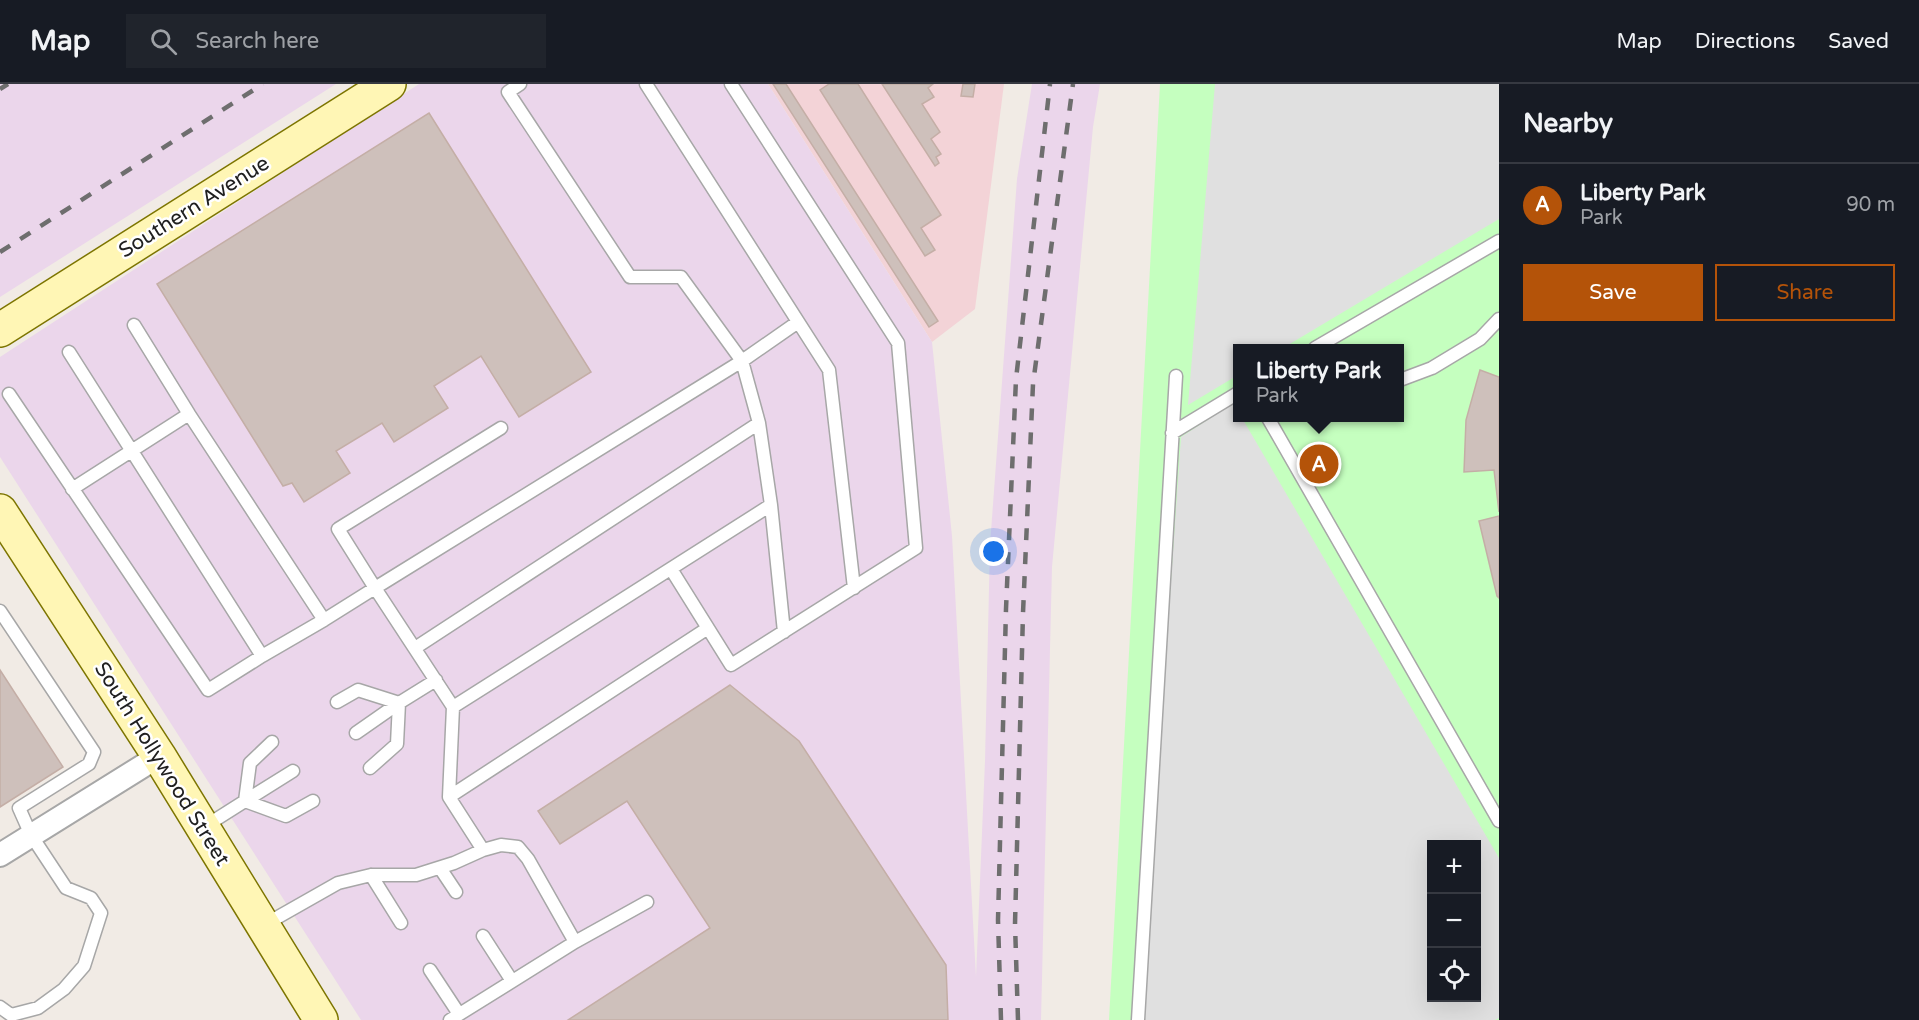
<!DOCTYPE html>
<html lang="en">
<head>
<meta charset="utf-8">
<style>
	:root { --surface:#171b24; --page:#20242c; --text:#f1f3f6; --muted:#9ea1a6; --line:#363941; --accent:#b45309 }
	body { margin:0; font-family:"Varela Round",sans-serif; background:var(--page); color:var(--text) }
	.controls { position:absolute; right:18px; bottom:18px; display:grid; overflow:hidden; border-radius:0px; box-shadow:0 6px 24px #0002 }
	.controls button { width:54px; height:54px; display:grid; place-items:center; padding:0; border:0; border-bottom:2px solid var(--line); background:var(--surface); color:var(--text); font:30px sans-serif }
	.you { position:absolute; left:994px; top:468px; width:21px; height:21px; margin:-15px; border:4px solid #fff; border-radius:50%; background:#1a73e8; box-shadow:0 0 0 9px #1a73e833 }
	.badge { display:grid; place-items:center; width:39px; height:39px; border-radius:50%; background:var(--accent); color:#fff; font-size:20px; font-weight:700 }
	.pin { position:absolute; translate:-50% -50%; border:3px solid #fff; box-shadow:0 2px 6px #0006 }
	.popup { position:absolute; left:1233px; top:260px; width:171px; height:78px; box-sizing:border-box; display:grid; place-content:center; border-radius:0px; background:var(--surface); filter:drop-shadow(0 2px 4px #0005); font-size:20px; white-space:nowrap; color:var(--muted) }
	.popup b { font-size:22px; color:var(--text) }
	.popup::after { content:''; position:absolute; left:50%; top:100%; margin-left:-12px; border:12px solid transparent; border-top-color:var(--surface) }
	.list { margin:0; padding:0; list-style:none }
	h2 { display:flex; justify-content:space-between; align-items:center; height:78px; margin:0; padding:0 24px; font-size:26px }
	h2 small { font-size:20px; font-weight:400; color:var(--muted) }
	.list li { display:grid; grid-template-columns:39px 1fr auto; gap:18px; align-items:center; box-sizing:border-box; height:84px; padding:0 24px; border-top:2px solid var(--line) }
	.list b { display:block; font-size:22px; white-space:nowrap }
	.list p { margin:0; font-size:20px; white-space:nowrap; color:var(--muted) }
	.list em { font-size:20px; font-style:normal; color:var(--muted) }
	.actions { display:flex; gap:12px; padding:18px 24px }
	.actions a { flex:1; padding:14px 0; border:2px solid var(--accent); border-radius:0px; text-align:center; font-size:21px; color:var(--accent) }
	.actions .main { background:var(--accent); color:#fff }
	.icon { flex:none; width:33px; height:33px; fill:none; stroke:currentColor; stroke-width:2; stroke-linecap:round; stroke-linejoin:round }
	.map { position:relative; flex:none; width:1499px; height:936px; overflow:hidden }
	header { display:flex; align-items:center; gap:36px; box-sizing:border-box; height:84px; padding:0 30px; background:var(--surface); border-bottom:2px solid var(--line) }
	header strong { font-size:28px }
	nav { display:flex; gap:33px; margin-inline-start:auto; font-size:21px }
	.search { width:420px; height:54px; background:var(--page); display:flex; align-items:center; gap:15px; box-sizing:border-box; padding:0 21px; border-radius:0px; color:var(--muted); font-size:22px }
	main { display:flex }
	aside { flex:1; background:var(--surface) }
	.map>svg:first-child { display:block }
	.commercial { fill:#f3d3d7 }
	.industrial { fill:#ebd6eb }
	.park { fill:#c5ffbf; fill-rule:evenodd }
	.parking { fill:#e0e0e0; fill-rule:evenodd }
	.building { fill:#cec0bb; stroke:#c4aea6; stroke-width:1.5 }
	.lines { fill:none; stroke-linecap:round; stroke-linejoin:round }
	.service-casing { stroke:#a7a7a7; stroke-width:15 }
	.minor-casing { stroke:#a7a7a7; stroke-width:26 }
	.secondary-casing { stroke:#7d7500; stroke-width:36 }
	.service { stroke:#fff; stroke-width:12 }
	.minor { stroke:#fff; stroke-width:22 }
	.secondary { stroke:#fff6b5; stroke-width:33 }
	.rail { stroke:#6e6e6e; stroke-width:4.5; stroke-dasharray:12 12; stroke-linecap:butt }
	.labels { text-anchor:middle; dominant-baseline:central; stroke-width:5; stroke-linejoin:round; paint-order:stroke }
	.street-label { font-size:21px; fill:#202020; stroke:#fff }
</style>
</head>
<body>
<header>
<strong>Map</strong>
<div class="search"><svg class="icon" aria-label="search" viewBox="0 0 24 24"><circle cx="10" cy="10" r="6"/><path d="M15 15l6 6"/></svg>Search here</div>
<nav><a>Map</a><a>Directions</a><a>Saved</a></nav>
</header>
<main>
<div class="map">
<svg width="1499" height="936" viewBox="0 0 1499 936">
	<rect width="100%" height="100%" fill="#f1ebe5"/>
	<path class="commercial" d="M768 0H1004L975 225 932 258Z"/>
	<path class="industrial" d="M0 0H336L0 213Z
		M419 0H768L932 258 952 452 976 893 985 677 990 461 1017 95 1032 0H1100L1093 43 1052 483 1041 936H361L0 373V273Z"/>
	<path class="park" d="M1160 0H1499V936H1109ZM1238 264H1400V334H1238ZM1432 760H1476V914H1432Z"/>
	<path class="parking" d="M1215 0H1499V135L1283 264H1238V291L1188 321Z
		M1234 319 1238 326V334H1242L1499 774V934L1495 936H1145L1142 915 1181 353ZM1432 760H1476V914H1432Z"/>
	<path class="building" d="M773 0H786L938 237 929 243Z
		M829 0H858L941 131 921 144 935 166 925 172 820 6Z
		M882 0H933L928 4 934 13 922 20 940 48 931 55 941 70 936 73 939 79 935 82Z
		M963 0H975L973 13 961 12Z
		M429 29 591 288 519 333 481 272 434 302 448 324 394 358 382 339 336 367 350 389 304 418 292 399 283 402 157 200Z
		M1480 286 1499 293V428L1494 386 1464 388 1466 336Z
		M1499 432V514L1497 512 1479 437Z
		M0 586 63 683 0 723Z
		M730 601 799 657 946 881 948 936H568L710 844 627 717 560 760 538 727Z"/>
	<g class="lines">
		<defs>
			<path id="service" d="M520 0 508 8 630 193H681L742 277 798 238
				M646 0 829 286 854 504
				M134 241 189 330 324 536 375 504 453 623 771 421 759 339
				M1315 264 1499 157
				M69 268 262 572 324 536
				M1400 296 1432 284 1480 255 1499 235
				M9 310 208 606 262 572
				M1268 334 1499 737
				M1172 349 1238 309
				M72 405 189 330
				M771 421 784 548
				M671 485 731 581 916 464 898 259 731 0
				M0 527 94 668 89 680 19 724 31 751 66 804 91 814 101 829 84 882 64 905 38 924 11 931 0 923
				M415 564 759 339 742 277 375 504 338 445 501 344
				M337 618 358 606 399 619 436 596
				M356 649 399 619
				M370 684 397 660 399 619
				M449 713 453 623
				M245 717 286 732 313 717
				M245 717 293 687
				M204 743 245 717 250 679 272 658
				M483 766 449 713 708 544
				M440 784 456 808
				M371 791 401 839
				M264 841 338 799 371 791H416L454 779 483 766 501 761 518 763 528 775 575 858
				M483 852 512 897
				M430 886 459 930
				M450 936 575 858 647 818
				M1138 936 1176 292"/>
			<path id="minor" d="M0 771 159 672"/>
			<path id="secondary" d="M0 246 389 0
				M0 427 159 672 321 936"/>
		</defs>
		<use href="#service" class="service-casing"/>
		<use href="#minor" class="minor-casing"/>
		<use href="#secondary" class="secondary-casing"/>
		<use href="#service" class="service"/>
		<use href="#minor" class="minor"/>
		<use href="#secondary" class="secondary"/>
		<path class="rail" d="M0 5 8 0
			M0 168 263 0
			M1001 936 998 836 1006 525 1016 295 1050 0
			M1018 936 1015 840 1023 529 1033 300 1073 0"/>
	</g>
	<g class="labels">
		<g class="street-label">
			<text transform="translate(194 123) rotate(-32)">Southern Avenue</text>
			<text transform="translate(162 680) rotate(58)">South Hollywood Street</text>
		</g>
	</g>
</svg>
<div class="controls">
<button>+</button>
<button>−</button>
<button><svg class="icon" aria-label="locate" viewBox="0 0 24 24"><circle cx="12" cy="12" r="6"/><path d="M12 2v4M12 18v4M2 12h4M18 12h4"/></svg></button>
</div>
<div class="you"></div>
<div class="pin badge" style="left:1319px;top:380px">A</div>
<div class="popup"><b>Liberty Park</b>Park</div>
</div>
<aside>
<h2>Nearby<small></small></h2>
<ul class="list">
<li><span class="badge">A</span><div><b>Liberty Park</b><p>Park</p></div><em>90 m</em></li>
</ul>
<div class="actions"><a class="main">Save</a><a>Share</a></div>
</aside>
</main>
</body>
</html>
